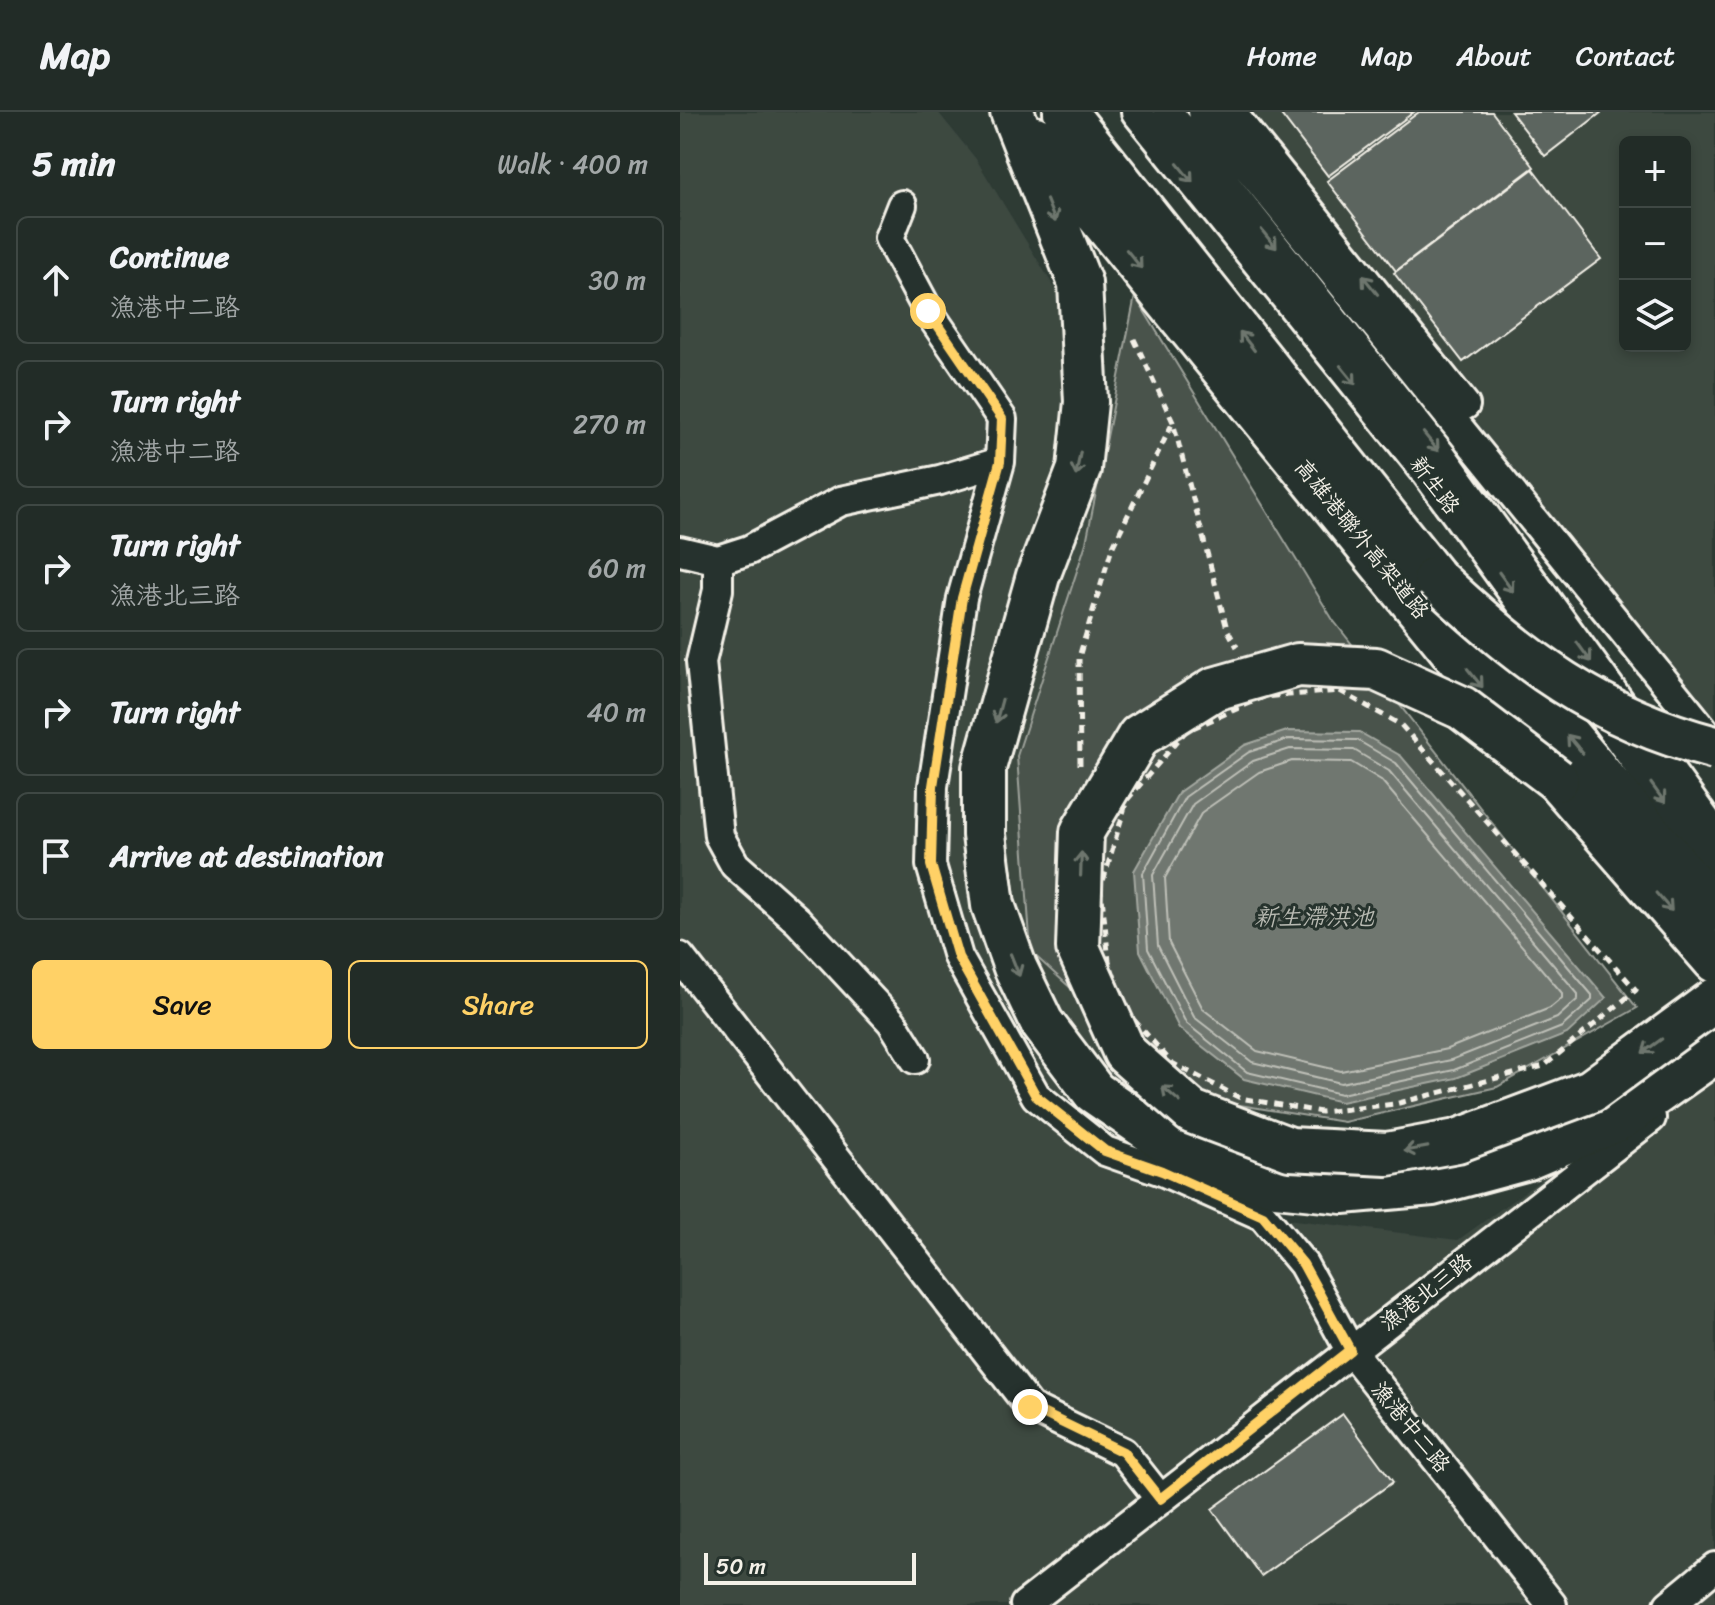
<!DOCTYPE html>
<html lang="en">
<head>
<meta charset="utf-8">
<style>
	:root { --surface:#222c27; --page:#2e3833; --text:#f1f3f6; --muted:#a2a7a7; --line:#3f4844; --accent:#ffd166 }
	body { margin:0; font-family:Sriracha,"LXGW WenKai TC",sans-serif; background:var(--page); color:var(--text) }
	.controls { position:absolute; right:24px; top:24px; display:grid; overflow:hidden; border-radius:12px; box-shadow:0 4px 12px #0003 }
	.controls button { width:72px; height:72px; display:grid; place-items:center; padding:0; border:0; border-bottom:2px solid var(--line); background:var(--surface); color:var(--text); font:40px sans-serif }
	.scale { position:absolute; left:24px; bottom:20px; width:212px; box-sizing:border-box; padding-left:8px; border:4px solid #f4f1e8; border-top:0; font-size:22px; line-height:28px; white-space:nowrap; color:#f4f1e8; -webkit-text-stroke:6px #26332d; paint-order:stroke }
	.stop { position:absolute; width:24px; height:24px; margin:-18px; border:6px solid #ffd166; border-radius:50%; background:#fff }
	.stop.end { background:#ffd166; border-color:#fff; box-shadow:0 2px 8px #0008 }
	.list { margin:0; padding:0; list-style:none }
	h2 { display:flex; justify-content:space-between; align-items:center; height:104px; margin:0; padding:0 32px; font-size:34px }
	h2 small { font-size:26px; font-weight:400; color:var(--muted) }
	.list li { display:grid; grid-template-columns:52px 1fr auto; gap:24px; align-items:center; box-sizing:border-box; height:128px; margin:0 16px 16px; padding:0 16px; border:2px solid var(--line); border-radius:12px }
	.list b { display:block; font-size:30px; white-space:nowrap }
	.list p { margin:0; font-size:26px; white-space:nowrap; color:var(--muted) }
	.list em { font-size:26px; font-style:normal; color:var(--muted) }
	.actions { display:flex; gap:16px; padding:24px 32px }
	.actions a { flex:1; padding:18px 0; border:2px solid var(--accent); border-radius:12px; text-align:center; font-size:28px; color:var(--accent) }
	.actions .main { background:var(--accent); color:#111 }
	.icon { flex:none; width:44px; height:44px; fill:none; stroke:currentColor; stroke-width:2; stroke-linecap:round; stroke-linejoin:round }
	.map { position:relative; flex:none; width:1035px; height:1493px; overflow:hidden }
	header { display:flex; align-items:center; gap:48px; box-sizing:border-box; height:112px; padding:0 40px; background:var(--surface); border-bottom:2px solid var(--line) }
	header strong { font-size:38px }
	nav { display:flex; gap:44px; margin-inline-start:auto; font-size:28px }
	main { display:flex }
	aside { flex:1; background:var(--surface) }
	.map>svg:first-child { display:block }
	.built { fill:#3c4841; fill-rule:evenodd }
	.green { fill:#48524c; stroke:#9ea29a; stroke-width:2 }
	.water { fill:#6f7770; stroke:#a4a8a0; stroke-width:2 }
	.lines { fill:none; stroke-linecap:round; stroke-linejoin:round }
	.shore { stroke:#bfc0b8; stroke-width:2 }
	.building { fill:#5c655e; stroke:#f4f1e8; stroke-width:2 }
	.minor-casing { stroke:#f4f1e8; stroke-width:34 }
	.highway-casing { stroke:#f4f1e8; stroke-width:48 }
	.path { stroke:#f4f1e8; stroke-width:5; stroke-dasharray:8 6; stroke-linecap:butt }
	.minor { stroke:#26332d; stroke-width:28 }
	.highway { stroke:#26332d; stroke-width:42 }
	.highway-bridge-casing { stroke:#f4f1e8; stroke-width:48; stroke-linecap:butt }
	.highway-bridge { stroke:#26332d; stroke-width:42 }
	.oneway { stroke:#6e766e }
	.route { stroke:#ffd166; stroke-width:10 }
	.labels { text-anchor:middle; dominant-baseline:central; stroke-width:6; stroke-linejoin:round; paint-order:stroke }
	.street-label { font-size:22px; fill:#f4f1e8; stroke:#26332d }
	.water-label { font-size:24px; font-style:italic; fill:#b8bab2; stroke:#26332d }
</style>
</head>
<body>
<header>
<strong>Map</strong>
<nav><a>Home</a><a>Map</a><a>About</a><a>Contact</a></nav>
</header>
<main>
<aside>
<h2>5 min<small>Walk · 400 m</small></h2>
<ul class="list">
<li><svg class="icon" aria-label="ahead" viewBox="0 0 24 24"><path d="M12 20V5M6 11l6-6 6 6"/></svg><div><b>Continue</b><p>漁港中二路</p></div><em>30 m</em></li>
<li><svg class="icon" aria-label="right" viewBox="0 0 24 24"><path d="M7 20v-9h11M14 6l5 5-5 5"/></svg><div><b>Turn right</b><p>漁港中二路</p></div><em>270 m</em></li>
<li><svg class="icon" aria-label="right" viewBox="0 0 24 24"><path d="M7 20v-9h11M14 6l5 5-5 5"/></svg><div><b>Turn right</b><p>漁港北三路</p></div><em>60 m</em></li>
<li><svg class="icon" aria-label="right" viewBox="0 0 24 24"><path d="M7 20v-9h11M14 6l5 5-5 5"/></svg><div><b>Turn right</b></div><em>40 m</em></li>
<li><svg class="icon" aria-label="arrive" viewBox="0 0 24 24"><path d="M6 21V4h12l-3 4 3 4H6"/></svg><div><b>Arrive at destination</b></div></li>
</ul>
<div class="actions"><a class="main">Save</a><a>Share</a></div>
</aside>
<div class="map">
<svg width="1035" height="1493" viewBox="0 0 1035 1493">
	<rect width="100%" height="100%" fill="#2e3b34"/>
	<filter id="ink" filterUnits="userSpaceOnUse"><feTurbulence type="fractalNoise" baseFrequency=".0125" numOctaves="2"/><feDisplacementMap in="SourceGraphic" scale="16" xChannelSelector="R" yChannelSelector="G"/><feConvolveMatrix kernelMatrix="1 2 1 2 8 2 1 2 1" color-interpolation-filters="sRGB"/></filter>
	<g filter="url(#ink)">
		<path class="built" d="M0 0H258L296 47 415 242 496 479 493 1021 583 1104 778 1128 1035 942V1493H0Z
			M551 0H1035V611ZM945 30H1005V234H945Z"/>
		<path class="green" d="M455 184 653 508 957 896 817 975 664 1010 511 985 351 840 337 644 406 431Z"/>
		<path class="water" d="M607 619 679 620 721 644 926 886 887 922 776 966 661 990 564 967 499 916 460 839 454 759 499 680 565 633Z"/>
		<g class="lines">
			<path class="shore" d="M609 627 677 628 716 651 912 883V888L882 915 774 958 661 982 567 960 506 911 468 837 463 761 505 685 569 640Z
				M610 637 674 638 709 659 898 882V887L877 906 771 948 661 971 572 950 514 905 478 834 473 763 513 692 573 649Z
				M612 649 671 650 701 668 882 881V886L870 896 767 937 661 959 577 939 523 897 489 831 485 766 522 700 579 660Z"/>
		</g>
		<path class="building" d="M599 0H734L648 64Z
			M739 0H812L854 55 716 159 647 69Z
			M831 0H922L865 44Z
			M853 57 921 147 783 250 714 161Z
			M663 1302 713 1370 581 1464 532 1397Z"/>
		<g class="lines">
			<defs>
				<path id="minor" d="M456 0 744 358 1035 759
					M488 0 762 344 1035 721
					M523 0 1035 632
					M551 0 785 293
					M222 93 209 126 248 199 322 307 320 350 282 486 253 674 251 753 278 845 356 984 425 1039 482 1059 583 1104 623 1152 670 1238 872 1493
					M0 439 38 448 69 438 161 389 260 368 320 350
					M38 448V478L21 550 39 724 55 753 118 809 212 910 235 947
					M0 845 350 1295 443 1340 480 1387
					M345 1493 971 1006
					M989 1493 1035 1455"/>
				<path id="highway" d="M332 0 400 171 406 290 399 357 358 464 304 656V723L313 793 335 855 362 911 414 980 507 1044 596 1073 663 1080 752 1072 848 1046 940 1007 1035 940
					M385 0 755 466 1035 798
					M355 26 877 668 1035 849"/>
			</defs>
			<use href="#minor" class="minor-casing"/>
			<use href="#highway" class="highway-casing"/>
			<path class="path" d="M454 227 493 310 547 517 557 535
				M660 579 721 613 956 878 864 954 715 992 641 1000 560 986 492 951 447 900 429 849 421 776 447 688 506 619 584 585Z
				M400 653 399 545 432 436 493 310"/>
			<use href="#minor" class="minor"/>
			<use href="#highway" class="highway"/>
			<defs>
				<path id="highway-bridge" d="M755 466C844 549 914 604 1035 636
					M877 668 782 596 696 557 618 553 534 577 459 624 402 720 398 836 445 941 512 1000 610 1037 707 1042 777 1029 911 979 1035 888"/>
			</defs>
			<use href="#highway-bridge" class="highway-bridge-casing"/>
			<use href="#highway-bridge" class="highway-bridge"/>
		</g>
		<defs><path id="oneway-shaft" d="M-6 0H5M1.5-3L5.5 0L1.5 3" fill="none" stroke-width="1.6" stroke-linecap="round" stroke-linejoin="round" transform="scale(2)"/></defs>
		<g class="oneway">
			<use href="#oneway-shaft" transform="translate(505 61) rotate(51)"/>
			<use href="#oneway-shaft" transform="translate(371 99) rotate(68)"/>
			<use href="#oneway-shaft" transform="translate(589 127) rotate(51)"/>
			<use href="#oneway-shaft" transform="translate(454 147) rotate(51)"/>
			<use href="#oneway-shaft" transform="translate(690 173) rotate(-129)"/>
			<use href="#oneway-shaft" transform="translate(567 229) rotate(-128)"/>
			<use href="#oneway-shaft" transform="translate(668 263) rotate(51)"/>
			<use href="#oneway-shaft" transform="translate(751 330) rotate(51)"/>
			<use href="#oneway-shaft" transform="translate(398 352) rotate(101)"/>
			<use href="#oneway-shaft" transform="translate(826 470) rotate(54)"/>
			<use href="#oneway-shaft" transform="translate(904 540) rotate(54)"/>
			<use href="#oneway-shaft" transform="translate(795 566) rotate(51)"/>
			<use href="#oneway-shaft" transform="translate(319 599) rotate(105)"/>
			<use href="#oneway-shaft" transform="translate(895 632) rotate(-130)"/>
			<use href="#oneway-shaft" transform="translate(978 681) rotate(54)"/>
			<use href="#oneway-shaft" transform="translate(401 752) rotate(-88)"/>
			<use href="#oneway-shaft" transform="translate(984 790) rotate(49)"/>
			<use href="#oneway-shaft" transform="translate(335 853) rotate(68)"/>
			<use href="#oneway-shaft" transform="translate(972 934) rotate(144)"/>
			<use href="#oneway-shaft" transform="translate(491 982) rotate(-139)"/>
			<use href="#oneway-shaft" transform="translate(736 1037) rotate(170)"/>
		</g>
	</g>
	<g class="lines" filter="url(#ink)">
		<path class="route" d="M248 199 322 307 320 350 282 486 253 674 251 753 278 845 356 984 425 1039 482 1059 583 1104 623 1152 670 1238 480 1387 443 1340 350 1295"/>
	</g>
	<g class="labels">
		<g class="street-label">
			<text transform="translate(755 373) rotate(53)">新生路</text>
			<text transform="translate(682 427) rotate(51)">高雄港聯外高架道路</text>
			<text transform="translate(746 1180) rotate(-38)">漁港北三路</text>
			<text transform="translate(731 1315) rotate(51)">漁港中二路</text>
		</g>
		<g class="water-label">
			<text x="634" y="805">新生滯洪池</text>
		</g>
	</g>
</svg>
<div class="controls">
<button>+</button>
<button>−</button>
<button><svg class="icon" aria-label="layers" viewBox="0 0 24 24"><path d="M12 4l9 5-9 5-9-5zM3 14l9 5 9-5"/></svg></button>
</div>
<div class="scale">50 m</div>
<div class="stop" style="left:248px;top:199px"></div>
<div class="stop end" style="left:350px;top:1295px"></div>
</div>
</main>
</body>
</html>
